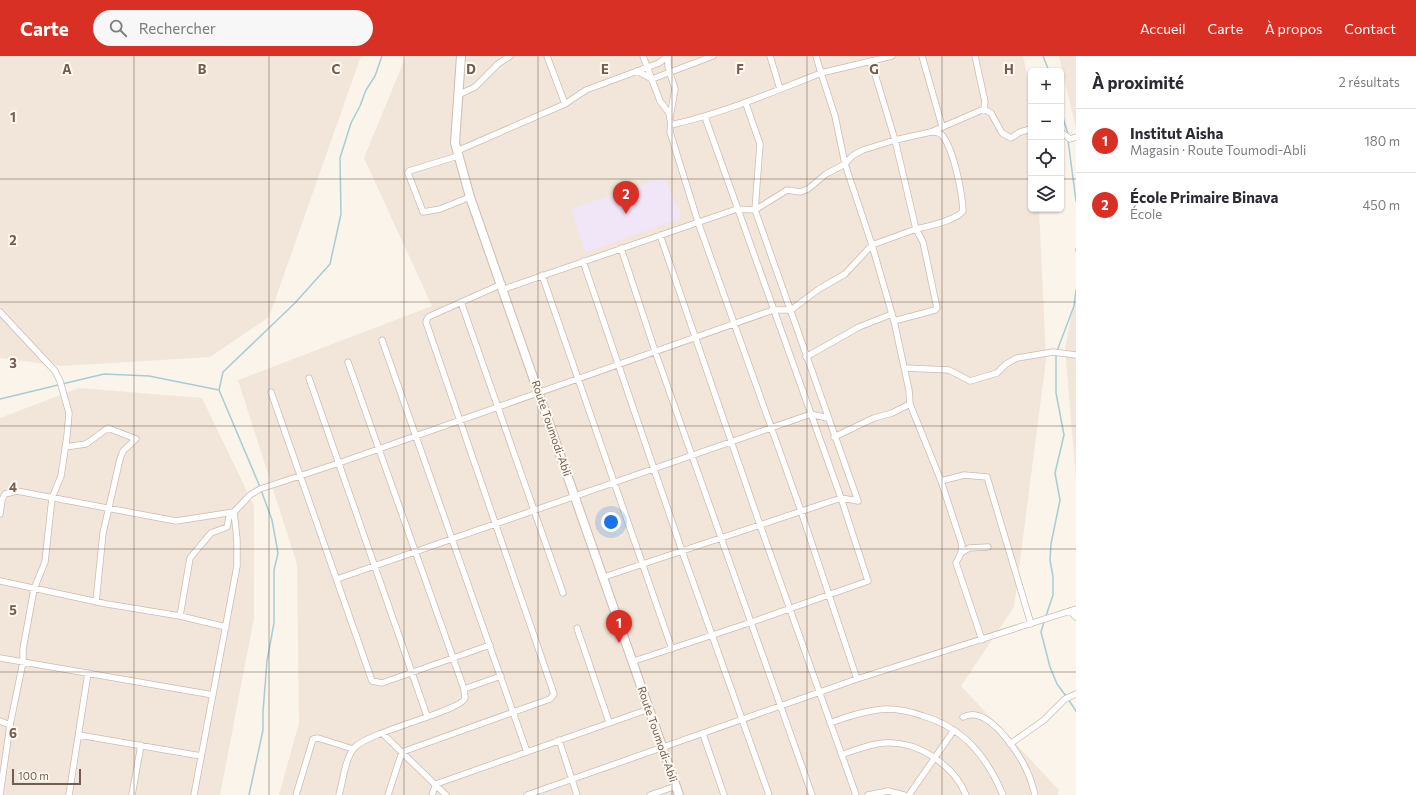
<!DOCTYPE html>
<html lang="fr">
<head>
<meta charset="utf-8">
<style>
	:root { --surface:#fff; --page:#f7f7f7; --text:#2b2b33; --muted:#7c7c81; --line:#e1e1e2; --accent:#d93025 }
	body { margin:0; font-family:Commissioner,sans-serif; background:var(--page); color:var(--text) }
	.controls { position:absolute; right:12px; top:12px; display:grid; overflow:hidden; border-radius:6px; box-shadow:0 1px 3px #0004 }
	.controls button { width:36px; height:36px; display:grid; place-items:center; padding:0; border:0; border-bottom:1px solid var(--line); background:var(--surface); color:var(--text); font:20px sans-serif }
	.scale { position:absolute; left:12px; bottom:10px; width:69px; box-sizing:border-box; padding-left:4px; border:2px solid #735c50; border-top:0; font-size:11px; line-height:14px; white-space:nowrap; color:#735c50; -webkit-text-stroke:3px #fdf8f0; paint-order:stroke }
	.you { position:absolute; left:611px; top:466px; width:14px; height:14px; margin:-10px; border:3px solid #fff; border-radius:50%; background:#1a73e8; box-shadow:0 0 0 6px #1a73e833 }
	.badge { display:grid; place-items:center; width:26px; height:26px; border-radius:50%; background:var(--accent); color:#fff; font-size:13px; font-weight:700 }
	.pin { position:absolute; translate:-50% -33px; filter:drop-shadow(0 1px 2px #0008) }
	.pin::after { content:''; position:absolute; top:21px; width:14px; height:12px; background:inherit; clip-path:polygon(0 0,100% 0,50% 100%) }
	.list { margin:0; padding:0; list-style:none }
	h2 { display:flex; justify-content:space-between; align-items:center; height:52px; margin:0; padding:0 16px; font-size:17px }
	h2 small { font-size:13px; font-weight:400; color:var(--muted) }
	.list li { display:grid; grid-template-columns:26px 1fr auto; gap:12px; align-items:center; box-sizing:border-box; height:64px; padding:0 16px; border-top:1px solid var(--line) }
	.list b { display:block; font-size:15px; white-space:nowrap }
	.list p { margin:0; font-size:13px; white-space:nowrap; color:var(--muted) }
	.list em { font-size:13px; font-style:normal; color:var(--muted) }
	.icon { flex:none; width:22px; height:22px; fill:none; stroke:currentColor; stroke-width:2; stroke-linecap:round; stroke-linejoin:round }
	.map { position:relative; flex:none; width:1076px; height:739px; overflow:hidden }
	header { display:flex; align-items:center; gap:24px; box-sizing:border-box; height:56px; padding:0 20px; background:var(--accent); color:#fff }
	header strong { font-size:19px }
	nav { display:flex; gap:22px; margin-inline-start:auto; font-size:14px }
	.search { width:280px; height:36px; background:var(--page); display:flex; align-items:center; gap:10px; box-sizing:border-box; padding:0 14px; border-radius:22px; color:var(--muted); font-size:15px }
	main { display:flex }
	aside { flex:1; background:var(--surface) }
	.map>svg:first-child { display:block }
	.residential { fill:#f1e6d9 }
	.education { fill:#f1e6f7 }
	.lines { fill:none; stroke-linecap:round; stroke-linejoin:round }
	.stream { stroke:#a7cdd3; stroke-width:1.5 }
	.street-casing { stroke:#ccbcb1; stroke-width:7 }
	.secondary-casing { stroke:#cebcaf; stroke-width:10 }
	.street { stroke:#fff; stroke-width:5.5 }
	.secondary { stroke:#fff; stroke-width:8 }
	.grid { fill:none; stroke:#735c50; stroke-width:1; stroke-opacity:0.55 }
	.labels { text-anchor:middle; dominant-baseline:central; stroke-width:4; stroke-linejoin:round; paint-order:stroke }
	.street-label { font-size:11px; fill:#735c50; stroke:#fdf8f0 }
	.grid-label { font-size:13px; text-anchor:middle; font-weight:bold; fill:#735c50; stroke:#fdf8f0; stroke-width:4; stroke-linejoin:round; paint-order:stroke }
</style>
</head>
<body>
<header>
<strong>Carte</strong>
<div class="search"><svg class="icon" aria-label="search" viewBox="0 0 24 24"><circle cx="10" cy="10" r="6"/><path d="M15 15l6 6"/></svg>Rechercher</div>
<nav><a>Accueil</a><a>Carte</a><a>À propos</a><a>Contact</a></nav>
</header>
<main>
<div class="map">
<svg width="1076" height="739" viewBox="0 0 1076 739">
	<rect width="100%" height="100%" fill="#faf4ea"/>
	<path class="residential" d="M0 0H361L269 261 210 301 62 310 0 302Z
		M406 0H1023L1031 35V153H1039L1046 304 1014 551 961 630 1059 734 1058 739H279L299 667 297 508 238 324 432 250 364 102Z
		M1059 0H1076V73Z
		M1076 237V423L1065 292Z
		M79 332 202 342 254 450V562L220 739H0V362Z"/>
	<path class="education" d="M664 121 682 162 585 196 571 153Z"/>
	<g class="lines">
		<path class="stream" d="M1043 0 1049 15
			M1061 55 1068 78
			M1068 84 1076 145
			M1076 193V195
			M1057 295 1074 250 1076 234
			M62 328 104 318 149 320 219 334
			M0 343 58 329
			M260 431 219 334 223 316 295 247 330 208 341 158 340 102 351 67 360 50 366 34 375 20 382 0
			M1046 560 1053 539V521L1050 504 1051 488 1060 444 1055 417 1064 379 1056 337V299
			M1044 566 1041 576 1050 611 1057 628 1066 640
			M1068 643 1076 655
			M249 739 263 674V656L267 605 274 567V514L278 497 272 464 261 434"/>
		<defs>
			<path id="street" d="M547 0 565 48
				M643 0 660 45 669 57 671 69C723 57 771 37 821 17L816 0
				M770 0 780 33
				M892 0 821 17 835 60 845 108 872 189 894 265 909 334 910 348 941 425 962 489 961 497 956 507 982 584
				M922 0 942 70
				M668 1V11L675 33 670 61
				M871 5 895 84 931 76 984 53 985 46 975 0
				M637 15 652 23 713 0
				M458 39 475 31 498 8 510 0
				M746 48 760 88 755 154 858 445
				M984 53 991 57 1002 77 1011 82 1020 76 1031 73
				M671 69 670 76 698 166 801 455 857 623
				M1061 76 1070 83 1076 81
				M457 95 565 48 586 34 659 7 668 0
				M458 100 409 115 408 117 423 156 440 153 470 141
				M660 179 760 469 856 739
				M621 192 655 295 812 739
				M583 205 682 495 769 739
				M542 219 672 593
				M461 246 563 537
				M0 256 55 315 60 325 69 357 67 380 61 420 52 442 45 506 34 533 23 593V606L10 669 0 739
				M894 265 935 254 937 252 923 186 916 173C929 170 955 165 963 155 962 136 954 94 942 79 939 76 935 76 931 76
				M382 284 527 696
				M806 301 859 271 892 258
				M905 312 949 314 970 325 997 317 1006 308 1017 302 1053 296 1076 299
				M309 322 427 660
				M271 336 372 625 382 627 490 589
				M834 381 874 362 892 357 910 348
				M65 391 86 388 108 372 136 383 123 395 120 403 103 477 96 546
				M941 425 964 419 987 421 1031 568
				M0 458 2 444 5 438 17 435 176 465 234 456 250 439 260 433 339 407 773 254H791L819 233 845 218 872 189 916 173 895 84 863 94 852 100 845 108 826 118 808 133 800 136 787 134 755 154 737 153 504 233
				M961 497 969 492 988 491
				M604 521 841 442 858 445
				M337 523 811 358 827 362
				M0 525 107 548 180 560 226 571
				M1070 555 1076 561
				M180 560 190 502 211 477 227 471 230 457
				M577 572 609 666
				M0 602 213 639
				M634 605 752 566 868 525 841 442 705 61
				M464 633 501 620
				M963 661C988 648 1019 697 1027 715 1031 723 1033 731 1035 739
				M0 665 10 669
				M830 667C849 660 867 654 887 653 899 653 912 656 923 660 964 672 987 701 1003 739
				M383 678 446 739
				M703 678 724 739
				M79 679 201 700
				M559 684 577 739
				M1010 688 1044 664 1065 643 1076 638
				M843 698C856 694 870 688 884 687 918 685 953 708 966 739
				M69 739 88 617
				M132 739 141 689
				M194 739 237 510V483L234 456
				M296 739 313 683 318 682 353 693
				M339 739C343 725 345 703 354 692 369 675 462 655 465 642L464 633 348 306
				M388 739 402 696 550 643 554 638 426 266 428 261 502 228
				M432 739 436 728 649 653
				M527 739 857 623 1076 553
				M650 739 676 730
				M868 739 888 735 904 739
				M909 739 954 674"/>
			<path id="secondary" d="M461 0 455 87 470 141 679 739"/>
		</defs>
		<use href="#street" class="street-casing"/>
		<use href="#secondary" class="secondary-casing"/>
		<use href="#street" class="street"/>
		<use href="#secondary" class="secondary"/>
	</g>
	<path class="grid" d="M134 0V739M269 0V739M404 0V739M538 0V739M672 0V739M807 0V739M942 0V739M0 123H1031M1061 123H1076M0 246H1076M0 370H1076M0 493H1076M0 616H1076"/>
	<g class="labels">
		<g class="street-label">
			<text transform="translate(552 372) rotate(71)">Route Toumodi-Abli</text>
			<text transform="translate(658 678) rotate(71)">Route Toumodi-Abli</text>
		</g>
	</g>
	<g class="grid-label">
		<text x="67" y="18">A</text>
		<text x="202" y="18">B</text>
		<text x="336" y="18">C</text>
		<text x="471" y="18">D</text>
		<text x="605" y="18">E</text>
		<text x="740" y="18">F</text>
		<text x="874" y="18">G</text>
		<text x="1009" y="18">H</text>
		<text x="13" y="66">1</text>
		<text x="13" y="189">2</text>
		<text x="13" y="312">3</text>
		<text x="13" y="436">4</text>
		<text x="13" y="559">5</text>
		<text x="13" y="682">6</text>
	</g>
</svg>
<div class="controls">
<button>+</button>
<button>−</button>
<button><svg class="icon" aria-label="locate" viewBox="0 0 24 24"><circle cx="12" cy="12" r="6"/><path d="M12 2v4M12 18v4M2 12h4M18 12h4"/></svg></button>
<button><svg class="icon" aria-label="layers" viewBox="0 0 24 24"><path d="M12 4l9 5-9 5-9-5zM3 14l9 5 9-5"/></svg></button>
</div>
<div class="scale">100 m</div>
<div class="you"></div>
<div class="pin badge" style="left:619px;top:587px">1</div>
<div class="pin badge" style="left:626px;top:158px">2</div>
</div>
<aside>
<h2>À proximité<small>2 résultats</small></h2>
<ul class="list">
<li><span class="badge">1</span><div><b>Institut Aisha</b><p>Magasin · Route Toumodi-Abli</p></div><em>180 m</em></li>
<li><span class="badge">2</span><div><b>École Primaire Binava</b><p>École</p></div><em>450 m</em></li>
</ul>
</aside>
</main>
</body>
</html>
